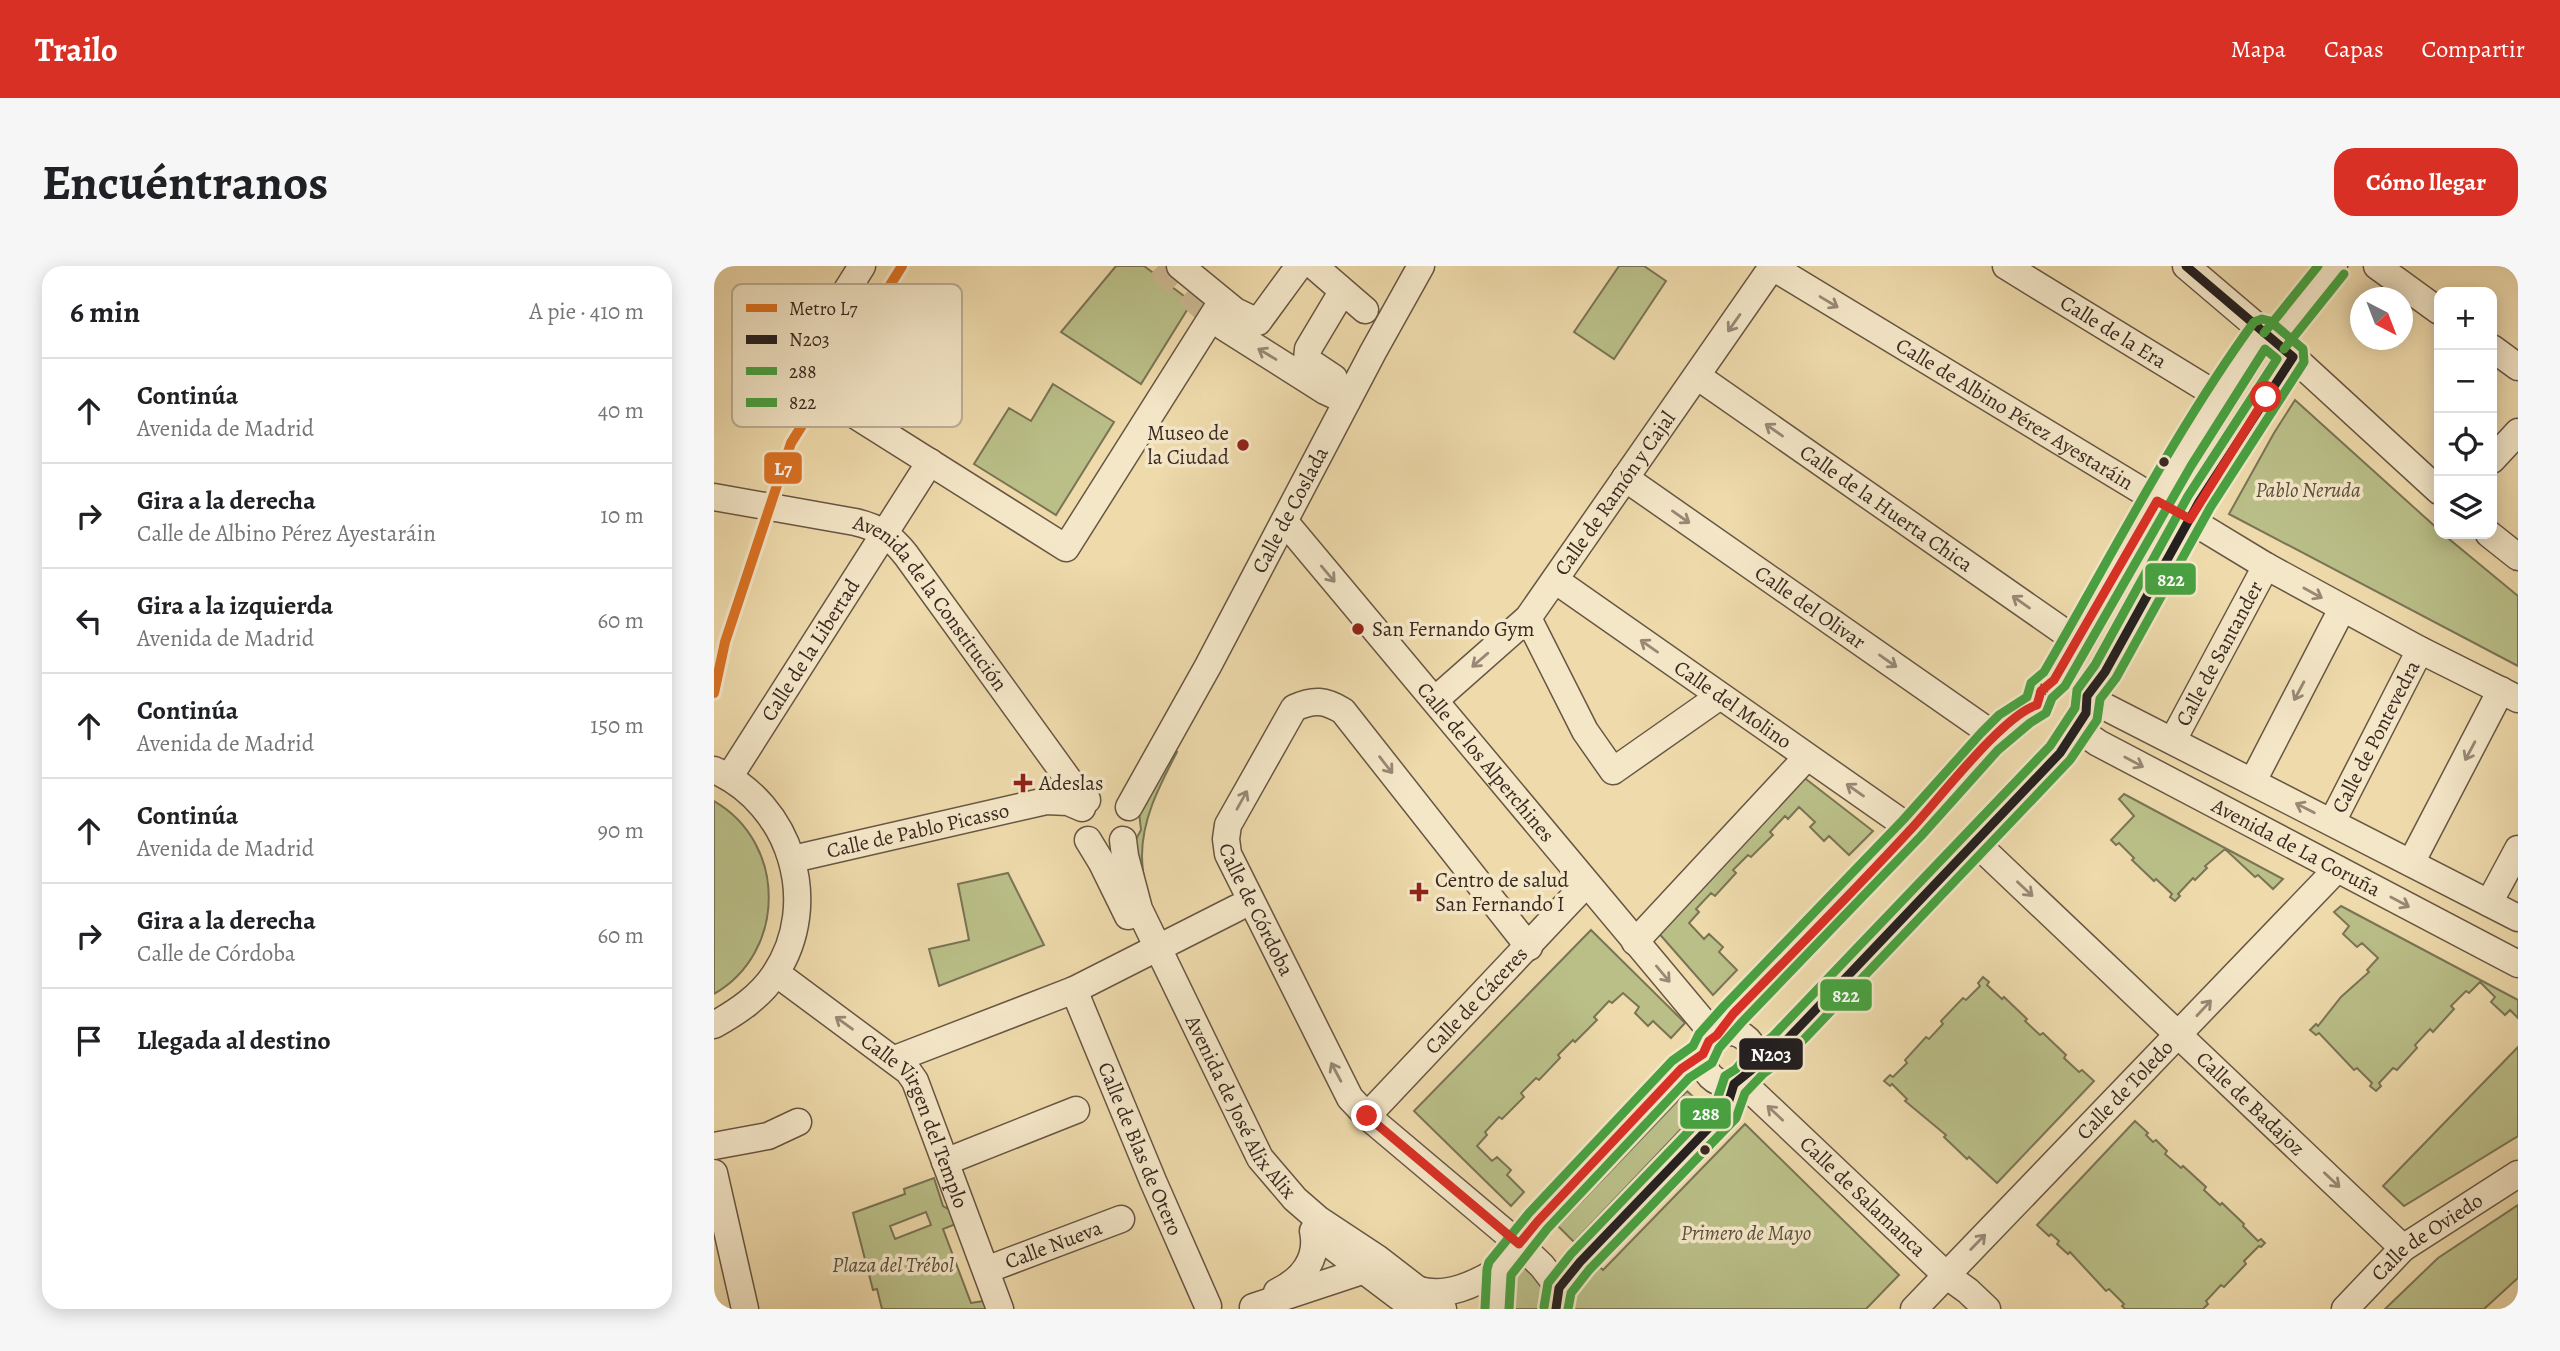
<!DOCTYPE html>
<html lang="es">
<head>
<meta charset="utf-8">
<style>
	:root { --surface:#fff; --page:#f6f6f6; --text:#202124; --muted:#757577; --line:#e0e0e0; --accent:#d93025 }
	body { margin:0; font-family:Alegreya,serif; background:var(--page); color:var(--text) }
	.controls { position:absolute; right:21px; top:21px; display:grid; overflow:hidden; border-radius:14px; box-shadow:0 4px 18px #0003 }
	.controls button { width:63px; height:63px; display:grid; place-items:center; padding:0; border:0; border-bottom:2px solid var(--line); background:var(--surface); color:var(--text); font:35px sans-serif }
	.compass { position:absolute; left:1636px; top:21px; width:63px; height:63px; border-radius:50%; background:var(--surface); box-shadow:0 4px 18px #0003; rotate:138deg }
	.stop { position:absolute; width:21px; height:21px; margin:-16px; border:5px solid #d93025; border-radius:50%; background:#fff }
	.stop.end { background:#d93025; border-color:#fff; box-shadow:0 2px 7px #0008 }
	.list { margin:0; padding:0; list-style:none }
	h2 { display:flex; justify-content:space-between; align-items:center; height:91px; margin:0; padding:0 28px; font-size:30px }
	h2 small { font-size:23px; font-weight:400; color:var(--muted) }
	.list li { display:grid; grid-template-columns:46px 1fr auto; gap:21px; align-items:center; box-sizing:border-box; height:105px; padding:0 28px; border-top:2px solid var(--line) }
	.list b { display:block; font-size:26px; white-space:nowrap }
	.list p { margin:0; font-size:23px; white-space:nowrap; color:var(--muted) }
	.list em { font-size:23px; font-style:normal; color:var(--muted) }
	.icon { flex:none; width:38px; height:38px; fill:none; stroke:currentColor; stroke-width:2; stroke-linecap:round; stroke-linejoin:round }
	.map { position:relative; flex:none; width:1804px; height:1043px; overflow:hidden; border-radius:21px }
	header { display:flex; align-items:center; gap:42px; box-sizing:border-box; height:98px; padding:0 35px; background:var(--accent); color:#fff }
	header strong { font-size:33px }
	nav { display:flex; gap:38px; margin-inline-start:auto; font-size:24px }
	.intro { display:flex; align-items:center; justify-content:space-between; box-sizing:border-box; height:168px; padding:0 42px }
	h1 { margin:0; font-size:49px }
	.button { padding:18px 32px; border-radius:21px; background:var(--accent); color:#fff; font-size:24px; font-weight:700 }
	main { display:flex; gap:42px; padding:0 42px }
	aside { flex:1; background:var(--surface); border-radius:21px; box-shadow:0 4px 18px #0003 }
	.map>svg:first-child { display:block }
	.green { fill:#babf88; stroke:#7a7455; stroke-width:2; fill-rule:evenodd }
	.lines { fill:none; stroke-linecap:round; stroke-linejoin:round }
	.minor-tunnel { stroke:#cab790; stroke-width:26; stroke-dasharray:26 13; stroke-linecap:butt }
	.minor-casing { stroke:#685644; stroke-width:29 }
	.minor { stroke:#f4e7c8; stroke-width:26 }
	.bus-1-casing { stroke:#f4e7c8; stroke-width:14 }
	.bus-2-casing { stroke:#f4e7c8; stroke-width:14 }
	.bus-3-casing { stroke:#f4e7c8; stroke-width:14 }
	.bus-1 { stroke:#231f20; stroke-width:9 }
	.bus-2 { stroke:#48a241; stroke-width:9 }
	.bus-3 { stroke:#48a241; stroke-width:9 }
	.metro-1-casing { stroke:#f4e7c8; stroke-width:16 }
	.metro-1 { stroke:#db7324; stroke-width:10 }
	.oneway { stroke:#988875 }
	.route { stroke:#d93025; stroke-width:9 }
	.poi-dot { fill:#8f2418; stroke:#f4e7c8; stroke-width:2.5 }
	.bus-dot { fill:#3b2a22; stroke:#f4e7c8; stroke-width:2.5 }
	.labels { text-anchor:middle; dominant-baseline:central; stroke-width:7; stroke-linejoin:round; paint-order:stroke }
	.street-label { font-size:21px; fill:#3b2a22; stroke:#f4e7c8 }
	.poi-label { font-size:21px; fill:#3b2a22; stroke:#f4e7c8; text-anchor:start }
	.park-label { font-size:21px; font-style:italic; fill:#5b4f3c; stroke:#f4e7c8 }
	.key { fill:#f4e7c8; stroke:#bcae96; stroke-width:2 }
	.key-label { font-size:19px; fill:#3b2a22 }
	.line-badge { stroke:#f4e7c8; stroke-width:2.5 }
	.badge-label { font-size:19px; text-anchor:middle; font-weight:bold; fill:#fff }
</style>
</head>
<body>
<header>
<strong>Trailo</strong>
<nav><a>Mapa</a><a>Capas</a><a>Compartir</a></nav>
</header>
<div class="intro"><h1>Encuéntranos</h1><a class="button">Cómo llegar</a></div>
<main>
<aside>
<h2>6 min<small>A pie · 410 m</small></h2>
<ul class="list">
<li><svg class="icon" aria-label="ahead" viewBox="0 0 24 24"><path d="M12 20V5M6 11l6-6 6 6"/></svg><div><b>Continúa</b><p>Avenida de Madrid</p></div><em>40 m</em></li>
<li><svg class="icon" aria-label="right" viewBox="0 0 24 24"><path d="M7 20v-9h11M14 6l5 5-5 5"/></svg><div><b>Gira a la derecha</b><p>Calle de Albino Pérez Ayestaráin</p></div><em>10 m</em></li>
<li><svg class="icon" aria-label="left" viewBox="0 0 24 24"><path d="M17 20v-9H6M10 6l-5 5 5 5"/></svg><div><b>Gira a la izquierda</b><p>Avenida de Madrid</p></div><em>60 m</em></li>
<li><svg class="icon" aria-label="ahead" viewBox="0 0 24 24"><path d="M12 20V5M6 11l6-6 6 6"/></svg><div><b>Continúa</b><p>Avenida de Madrid</p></div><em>150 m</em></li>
<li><svg class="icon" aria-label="ahead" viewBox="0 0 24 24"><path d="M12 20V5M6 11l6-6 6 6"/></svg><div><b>Continúa</b><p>Avenida de Madrid</p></div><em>90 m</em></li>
<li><svg class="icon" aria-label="right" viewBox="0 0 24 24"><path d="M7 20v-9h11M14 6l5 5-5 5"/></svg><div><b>Gira a la derecha</b><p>Calle de Córdoba</p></div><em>60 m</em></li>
<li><svg class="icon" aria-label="arrive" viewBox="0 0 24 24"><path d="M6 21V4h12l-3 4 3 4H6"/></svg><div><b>Llegada al destino</b></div></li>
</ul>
</aside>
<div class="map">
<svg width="1804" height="1043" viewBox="0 0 1804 1043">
	<rect width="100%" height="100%" fill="#eedaab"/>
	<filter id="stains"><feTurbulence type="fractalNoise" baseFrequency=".00286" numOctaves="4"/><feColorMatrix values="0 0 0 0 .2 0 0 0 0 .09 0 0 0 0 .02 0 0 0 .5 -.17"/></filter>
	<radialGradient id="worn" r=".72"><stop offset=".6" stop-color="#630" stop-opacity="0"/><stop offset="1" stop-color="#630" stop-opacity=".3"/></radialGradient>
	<path class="green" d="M402 0H430L478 36 427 118 347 66Z
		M905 0H930L952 15 900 93 860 66Z
		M339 118 400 156 342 249 260 198 295 142 317 155Z
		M1581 134 1725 264V268H1729L1804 330V400L1515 248 1560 167Z
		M458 483 463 486C446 519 428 552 428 590 428 611 434 631 435 651L421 575 427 564 425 546Z
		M1088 510 1159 565 1135 589 1115 570 1110 575 1096 561 1101 556 1085 541 1074 553 1071 550 1056 566 1059 569 1037 591 1034 589 1019 604 1022 607 1001 630 997 627 982 643 985 646 975 657 990 673 995 668 1009 681 1005 686 1023 704 999 729 942 664Z
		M1410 528 1569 613 1559 623 1544 609 1541 611 1511 583 1491 600 1493 602 1481 614 1479 612 1464 628 1466 630 1461 635 1456 631 1458 628 1442 613 1440 615 1418 594 1420 592 1405 577 1402 579 1397 574 1420 550 1405 533Z
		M0 535C73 577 73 686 0 728Z
		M294 607 330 679 225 720 215 683 255 674 244 618Z
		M1627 640 1804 734V752L1796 744 1791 749 1777 736 1781 731 1766 716 1755 727 1752 725 1737 740 1740 743 1719 766 1716 763 1701 779 1703 782 1683 804 1679 802 1665 817 1667 820 1662 825 1656 820 1658 817 1643 802 1640 804 1605 767 1602 769 1596 764 1602 758 1604 760 1627 731 1655 706 1653 704 1664 692 1648 677 1643 681 1629 668 1635 660 1620 646Z
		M877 664 971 757 957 772 939 755 934 760 921 747 925 741 909 727 898 737 895 735 880 751 883 754 861 776 859 774 844 789 846 792 825 814 822 812 807 827 810 831 788 853 785 851 771 866 773 869 763 880 778 895 783 891 797 904 793 909 810 926 797 940 700 845Z
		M1269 711 1275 716 1273 719 1288 733 1290 731 1313 753 1311 755 1326 769 1329 767 1352 789 1350 792 1365 806 1368 804 1380 815 1283 917 1255 891 1253 893 1230 871 1232 869 1191 835 1193 833 1178 818 1176 820 1170 815 1176 809 1179 811 1193 797 1191 794 1212 771 1215 773 1229 758 1227 755 1249 732 1252 734 1266 720 1264 717Z
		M1804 781V870L1690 940 1669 920Z
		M973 825 989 840 860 976 844 960Z
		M1421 855 1434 867 1432 869 1439 876 1442 874 1453 885 1451 888 1467 902 1469 900 1492 921 1490 924 1506 939 1508 937 1530 958 1529 960 1544 975 1547 973 1551 977 1547 981 1545 980 1530 995 1532 998 1510 1021 1507 1019 1492 1035 1494 1038 1489 1043H1411L1408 1040 1410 1038 1395 1023 1392 1025 1356 986 1354 988 1343 978 1345 975 1337 968 1335 970 1323 959Z
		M1031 858 1185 1009 1152 1043H854L855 1024 878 994 889 1004Z
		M220 912 229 940 236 944 242 958 229 963 257 1037 270 1035 272 1043H168L163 1023 159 1024 139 947 191 928 190 923ZM212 946 217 959 181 973 176 960Z
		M1804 939V1012L1770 1043H1671L1724 992Z
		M807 993 831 1025 832 1043H802C794 1037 792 1019 796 1008 798 1003 804 997 807 993Z"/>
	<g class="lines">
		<path class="minor-tunnel" d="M444 0 510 61"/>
		<defs>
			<g id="minor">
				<path d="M148 0 79 110 352 282 508 35"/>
				<path d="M466 0 521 45 544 56 585 0"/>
				<path d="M600 0 651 44"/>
				<path id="s1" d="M1057 0 1552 300 1706 384 1804 433"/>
				<path id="s2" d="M1292 0 1506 131"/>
				<path d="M1472 0 1579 91 1725 225"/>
				<path d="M1663 0 1725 45"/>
				<path d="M510 61 611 125 633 135"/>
				<path d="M1560 75 1620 0"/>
				<path d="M1778 82 1804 101"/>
				<path id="s3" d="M983 110 1363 375"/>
				<path d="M620 112 593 94 594 83 625 31"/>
				<path d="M1778 194 1804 166"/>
				<path id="s4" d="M911 212 1281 470"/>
				<path id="s5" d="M0 231 141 256C164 261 178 271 192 289L357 517 373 534"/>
				<path id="s6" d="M571 256 1001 770"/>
				<path d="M1775 268 1804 291"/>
				<path id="s7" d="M841 314 1197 563"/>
				<path d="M814 352 871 465 899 505 1006 430"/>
				<path d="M1340 414C1408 297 1472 177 1549 65"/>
				<path d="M1373 430 1391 406 1485 236 1579 91"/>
				<path d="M1374 432 1804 652"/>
				<path id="s8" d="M721 434 814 352 1058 1"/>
				<path id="s9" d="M1361 461 1384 477 1804 698"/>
				<path id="s10" d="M1459 474 1552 300"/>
				<path id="s11" d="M21 502 216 196"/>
				<path d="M0 504C77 538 108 637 61 708 46 731 23 746 0 759"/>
				<path d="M1539 515 1628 343"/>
				<path id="s12" d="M415 541 494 400 659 86 707 0"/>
				<path id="s13" d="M1618 556 1706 384"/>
				<path d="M374 574 388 597 414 650"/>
				<path id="s14" d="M409 574 411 590 425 643 546 892 581 933 604 953 663 992 729 1043"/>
				<path id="s15" d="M1261 576 1689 982"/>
				<path id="s16" d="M79 593 332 535 354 536 368 542"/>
				<path d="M1697 597 1787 424"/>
				<path d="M1775 637 1804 583"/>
				<path d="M921 676 1093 491"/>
				<path id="s17" d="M815 681 629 445C611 434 600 433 580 442L514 559 512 573 514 588 636 832 653 850 805 978 828 1000 845 1022"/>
				<path d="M444 682 523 642"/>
				<path id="s18" d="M62 707 194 805 201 815 286 1043"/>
				<path id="s19" d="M360 724 439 915 494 1040"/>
				<circle cx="1015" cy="792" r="26"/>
				<path d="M1003 769 1019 748C1078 686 1139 625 1198 562 1225 533 1289 450 1323 439"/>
				<path d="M181 793 360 724 433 687"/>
				<path d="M1040 799 1067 780 1346 487 1359 462"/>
				<path id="s20" d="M1027 815 1232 1009 1254 1025 1273 1043"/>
				<path id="s21" d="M653 850 872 618"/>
				<path d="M0 880 54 870 84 856"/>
				<path d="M231 896 362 844"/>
				<path d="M0 907 31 1043"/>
				<path d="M615 978 701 1043"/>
				<path id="s22" d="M272 1004 407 953"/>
				<path d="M705 1024C733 1032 761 1018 785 1004"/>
				<path d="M563 1026C588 1014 605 993 599 965"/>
				<path d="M539 1041 648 1005 661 1006"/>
				<path d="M783 1043 785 1004 824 955 967 803 989 788"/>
				<path d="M842 1043 845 1022 866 996 1012 844 1017 832 1020 818"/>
				<path id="s23" d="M1200 1043 1623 603"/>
				<path id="s24" d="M1631 1043 1689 982 1804 908"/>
			</g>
		</defs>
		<use href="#minor" class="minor-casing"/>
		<use href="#minor" class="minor"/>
		<defs>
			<path id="bus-1" d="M842 1043 845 1022 866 996 1012 844 1020 818 1067 780 1346 487 1372 447 1373 430 1391 406 1485 236 1579 91 1472 0"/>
			<path id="bus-2" d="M1570 83 1630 8
				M795 1043 797 1009 833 963 975 812 998 797 1005 782 1028 756 1207 570 1284 484 1316 457 1332 447 1338 432 1351 420 1477 200 1551 83 1563 93 1474 230 1381 399 1363 424 1361 442 1336 480 1058 771 1034 788 1022 803 1011 810 1002 837 857 988 834 1017 830 1041"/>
			<path id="bus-3" d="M1550 67 1604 0
				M771 1042 773 1003 775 996 815 947 958 795 979 780 985 768 1010 740 1189 554 1267 467 1285 449 1313 431 1317 417 1330 406C1397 291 1462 163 1540 56L1548 53 1556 55 1589 83 1590 96 1496 242 1402 412 1386 433 1383 454 1356 494 1076 788 1050 807 1031 827 1022 852 875 1004 857 1027 854 1043"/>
		</defs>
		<use href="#bus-1" class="bus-1-casing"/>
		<use href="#bus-2" class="bus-2-casing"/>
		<use href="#bus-3" class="bus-3-casing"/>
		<use href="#bus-1" class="bus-1"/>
		<use href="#bus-2" class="bus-2"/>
		<use href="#bus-3" class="bus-3"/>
		<defs>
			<path id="metro-1" d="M0 427 11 376 77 177 188 0"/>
		</defs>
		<use href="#metro-1" class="metro-1-casing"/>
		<use href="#metro-1" class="metro-1"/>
	</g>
	<defs><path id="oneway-shaft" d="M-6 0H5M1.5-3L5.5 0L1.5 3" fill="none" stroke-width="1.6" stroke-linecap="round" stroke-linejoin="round" transform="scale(1.75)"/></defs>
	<g class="oneway">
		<use href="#oneway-shaft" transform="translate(1115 36) rotate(31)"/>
		<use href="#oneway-shaft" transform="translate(1020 57) rotate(125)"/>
		<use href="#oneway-shaft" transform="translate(553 88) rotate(-149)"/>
		<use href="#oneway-shaft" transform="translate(1060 164) rotate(-145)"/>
		<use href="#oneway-shaft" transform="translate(967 251) rotate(35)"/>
		<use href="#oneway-shaft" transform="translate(614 308) rotate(50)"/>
		<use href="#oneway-shaft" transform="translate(1599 327) rotate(29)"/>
		<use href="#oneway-shaft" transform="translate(1307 336) rotate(-145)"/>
		<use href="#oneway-shaft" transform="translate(935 380) rotate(-145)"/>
		<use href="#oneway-shaft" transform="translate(766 394) rotate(139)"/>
		<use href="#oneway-shaft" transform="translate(1174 395) rotate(35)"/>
		<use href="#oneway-shaft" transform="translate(1585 425) rotate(118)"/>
		<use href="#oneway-shaft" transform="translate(1756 485) rotate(118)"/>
		<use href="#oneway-shaft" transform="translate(1420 496) rotate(28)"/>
		<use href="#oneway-shaft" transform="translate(672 499) rotate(52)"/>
		<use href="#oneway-shaft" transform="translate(1141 524) rotate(-145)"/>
		<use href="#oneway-shaft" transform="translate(528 534) rotate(-61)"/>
		<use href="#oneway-shaft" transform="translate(1591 542) rotate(-153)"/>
		<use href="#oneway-shaft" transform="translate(1311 623) rotate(43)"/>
		<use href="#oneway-shaft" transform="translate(1686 636) rotate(28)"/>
		<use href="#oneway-shaft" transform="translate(949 708) rotate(50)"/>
		<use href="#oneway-shaft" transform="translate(1490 742) rotate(-47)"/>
		<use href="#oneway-shaft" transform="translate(130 757) rotate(-144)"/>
		<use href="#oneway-shaft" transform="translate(622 806) rotate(-118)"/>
		<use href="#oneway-shaft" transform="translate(1061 847) rotate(-137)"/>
		<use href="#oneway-shaft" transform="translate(1618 914) rotate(43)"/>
		<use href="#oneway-shaft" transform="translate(1264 976) rotate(-46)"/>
	</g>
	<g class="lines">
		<path class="route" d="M653 850 805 978 824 955 967 803 989 788 995 775 1003 769 1019 748C1079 687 1140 625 1198 562 1225 533 1289 449 1323 439L1327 425 1340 414 1443 235 1476 253 1552 131"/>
	</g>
	<g class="poi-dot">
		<circle cx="529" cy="179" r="7"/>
		<circle cx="644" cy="363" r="7"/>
		<path d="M305.5 506.5h7v7h7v7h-7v7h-7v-7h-7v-7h7z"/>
		<path d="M701.5 615.5h7v7h7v7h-7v7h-7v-7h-7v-7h7z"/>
	</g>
	<g class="bus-dot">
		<circle cx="1450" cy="196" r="6"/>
		<circle cx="991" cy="884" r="6"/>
	</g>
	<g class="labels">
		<g class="street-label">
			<text stroke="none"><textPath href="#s2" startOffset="126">Calle de la Era</textPath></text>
			<text stroke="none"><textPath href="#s1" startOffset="285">Calle de Albino Pérez Ayestaráin</textPath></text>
			<text stroke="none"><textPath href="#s8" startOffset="276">Calle de Ramón y Cajal</textPath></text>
			<text stroke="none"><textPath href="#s3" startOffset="231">Calle de la Huerta Chica</textPath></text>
			<text stroke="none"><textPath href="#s12" startOffset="338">Calle de Coslada</textPath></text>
			<text stroke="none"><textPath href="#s4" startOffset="226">Calle del Olivar</textPath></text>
			<text stroke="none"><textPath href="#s5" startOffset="256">Avenida de la Constitución</textPath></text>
			<text stroke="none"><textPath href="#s11" startOffset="140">Calle de la Libertad</textPath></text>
			<text stroke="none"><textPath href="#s10" startOffset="98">Calle de Santander</textPath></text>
			<text stroke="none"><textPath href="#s7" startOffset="217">Calle del Molino</textPath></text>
			<text stroke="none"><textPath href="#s13" startOffset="96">Calle de Pontevedra</textPath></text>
			<text stroke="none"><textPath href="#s6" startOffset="313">Calle de los Alperchines</textPath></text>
			<text stroke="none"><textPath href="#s16" startOffset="128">Calle de Pablo Picasso</textPath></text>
			<text stroke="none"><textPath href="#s9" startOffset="252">Avenida de La Coruña</textPath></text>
			<text stroke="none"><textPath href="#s17" startOffset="578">Calle de Córdoba</textPath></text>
			<text stroke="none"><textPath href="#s21" startOffset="159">Calle de Cáceres</textPath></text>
			<text stroke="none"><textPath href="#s23" startOffset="304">Calle de Toledo</textPath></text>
			<text stroke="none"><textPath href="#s15" startOffset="380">Calle de Badajoz</textPath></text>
			<text stroke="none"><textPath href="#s14" startOffset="294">Avenida de José Alix Alix</textPath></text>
			<text stroke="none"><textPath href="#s18" startOffset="210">Calle Virgen del Templo</textPath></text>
			<text stroke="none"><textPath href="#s19" startOffset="172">Calle de Blas de Otero</textPath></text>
			<text stroke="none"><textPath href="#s20" startOffset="168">Calle de Salamanca</textPath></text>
			<text stroke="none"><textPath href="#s24" startOffset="110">Calle de Oviedo</textPath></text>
			<text stroke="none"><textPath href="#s22" startOffset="72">Calle Nueva</textPath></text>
		</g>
		<g class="poi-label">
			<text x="515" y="167" text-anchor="end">Museo de<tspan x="515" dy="24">la Ciudad</tspan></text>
			<text x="658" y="363">San Fernando Gym</text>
			<text x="325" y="517">Adeslas</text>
			<text x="721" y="614">Centro de salud<tspan x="721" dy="24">San Fernando I</tspan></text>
		</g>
		<g class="park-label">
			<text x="1594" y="224">Pablo Neruda</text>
			<text x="1032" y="967">Primero de Mayo</text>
			<text x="179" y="999">Plaza del Trébol</text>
		</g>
	</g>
	<rect x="18" y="18" width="230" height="143" rx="10" class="key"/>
	<rect x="32" y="38" width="31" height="8" fill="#db7324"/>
	<rect x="32" y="69" width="31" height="9" fill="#231f20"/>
	<rect x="32" y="101" width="31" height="8" fill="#48a241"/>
	<rect x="32" y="132" width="31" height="9" fill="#48a241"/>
	<g class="key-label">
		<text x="75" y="49">Metro L7</text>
		<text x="75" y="80">N203</text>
		<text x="75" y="112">288</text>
		<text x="75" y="143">822</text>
	</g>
	<g class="line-badge">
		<rect x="49" y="185" width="40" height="34" rx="7" fill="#db7324"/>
		<rect x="1430" y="296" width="53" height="34" rx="7" fill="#48a241"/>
		<rect x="1105" y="712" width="54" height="34" rx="7" fill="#48a241"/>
		<rect x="1024" y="771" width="66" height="34" rx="7" fill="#231f20"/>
		<rect x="965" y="831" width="53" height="33" rx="7" fill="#48a241"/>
	</g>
	<g class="badge-label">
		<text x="69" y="209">L7</text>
		<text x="1457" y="320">822</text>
		<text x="1132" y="736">822</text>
		<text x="1057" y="795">N203</text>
		<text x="992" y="854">288</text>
	</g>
	<rect width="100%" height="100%" filter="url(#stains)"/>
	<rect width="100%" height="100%" fill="url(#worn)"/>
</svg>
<div class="controls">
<button>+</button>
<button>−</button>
<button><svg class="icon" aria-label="locate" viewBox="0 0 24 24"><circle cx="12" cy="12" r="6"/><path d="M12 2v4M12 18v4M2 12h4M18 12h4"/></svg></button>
<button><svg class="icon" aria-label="layers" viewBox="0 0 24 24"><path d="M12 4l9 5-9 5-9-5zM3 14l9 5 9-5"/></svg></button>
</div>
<svg class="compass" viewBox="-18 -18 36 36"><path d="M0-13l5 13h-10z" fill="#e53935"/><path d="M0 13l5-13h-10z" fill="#757577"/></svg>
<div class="stop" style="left:1552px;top:131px"></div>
<div class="stop end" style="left:653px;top:850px"></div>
</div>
</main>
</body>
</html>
